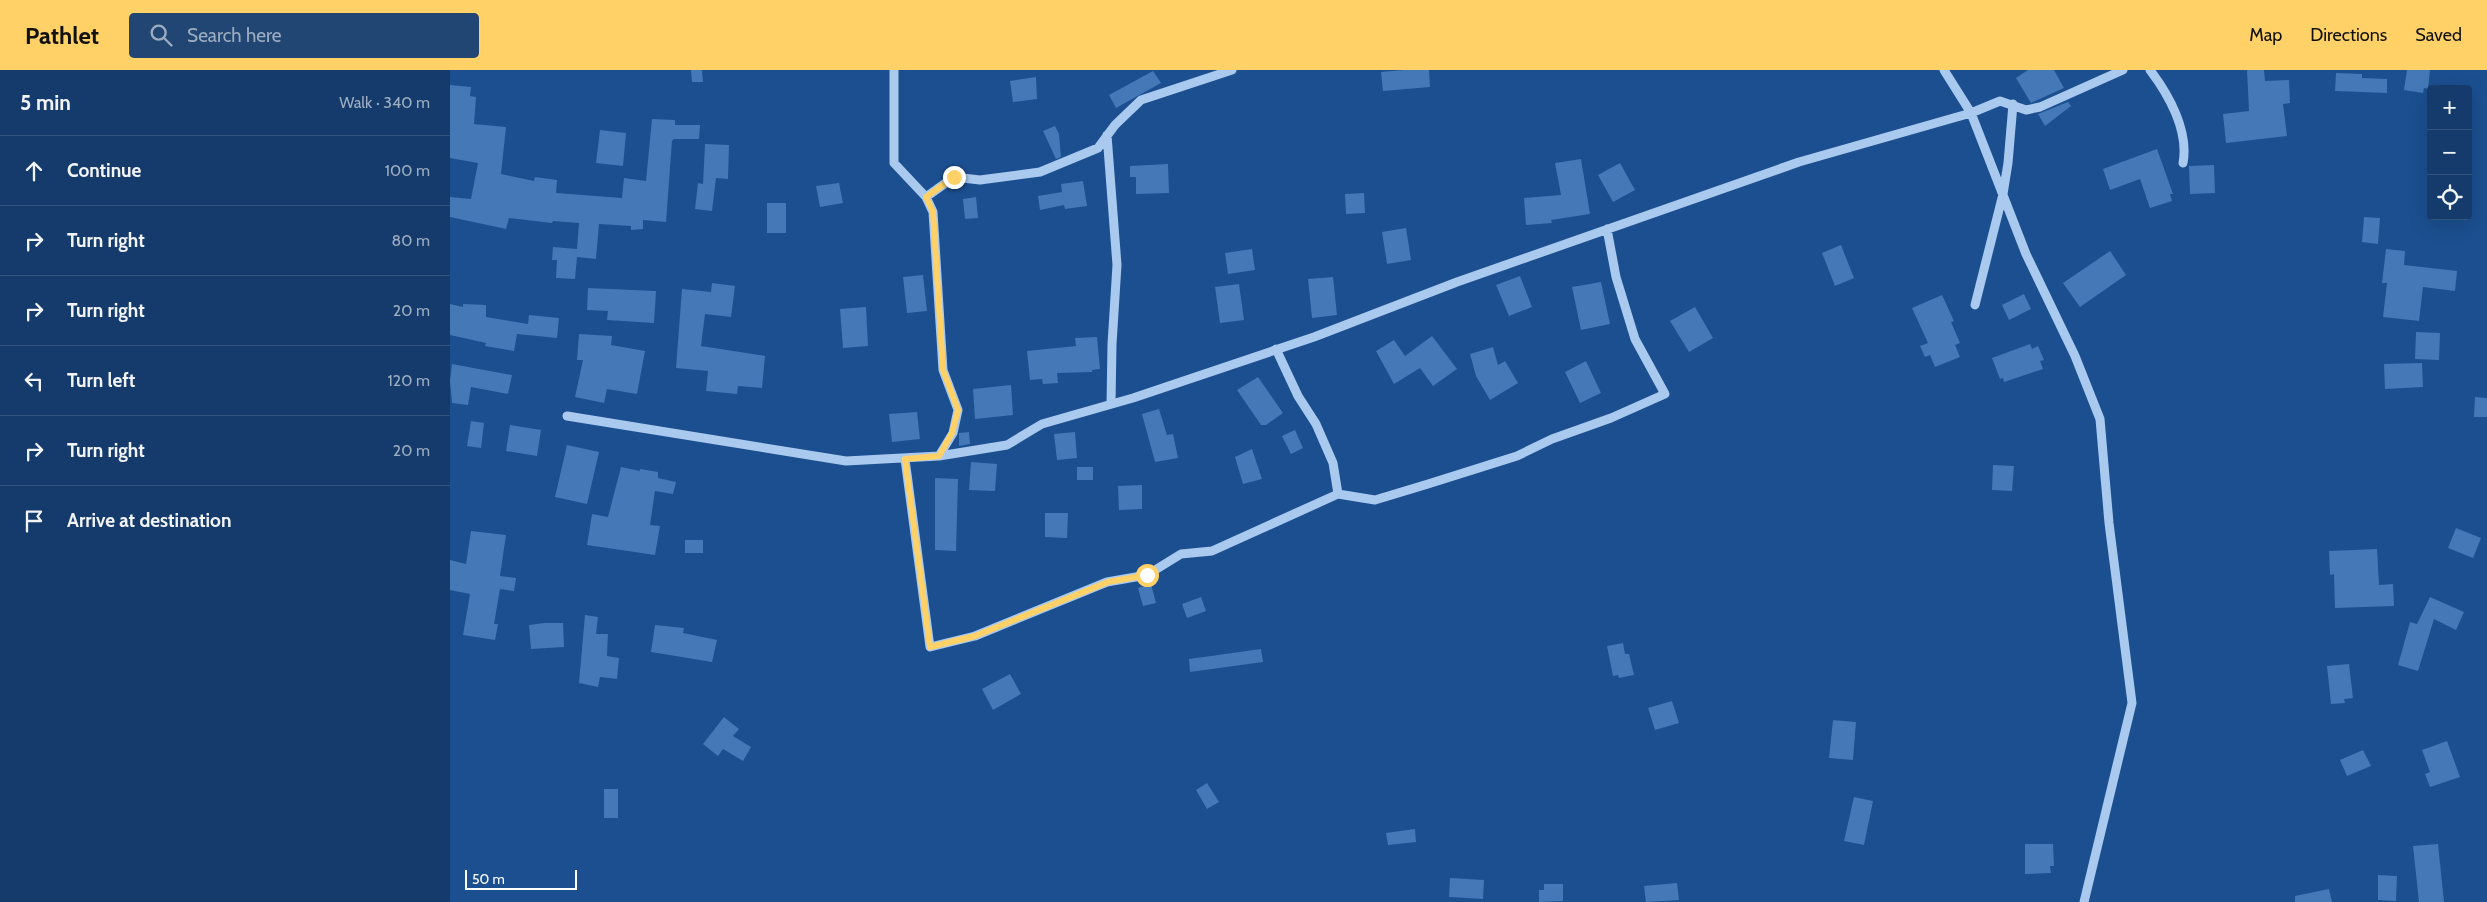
<!DOCTYPE html>
<html lang="en">
<head>
<meta charset="utf-8">
<style>
	:root { --surface:#143b6b; --page:#214673; --text:#f1f3f6; --muted:#9dadc1; --line:#33557e; --accent:#ffd166 }
	body { margin:0; font-family:Cabin,sans-serif; background:var(--page); color:var(--text) }
	.controls { position:absolute; right:15px; top:15px; display:grid; overflow:hidden; border-radius:5px; box-shadow:0 5px 20px #0002 }
	.controls button { width:45px; height:45px; display:grid; place-items:center; padding:0; border:0; border-bottom:1px solid var(--line); background:var(--surface); color:var(--text); font:25px sans-serif }
	.scale { position:absolute; left:15px; bottom:12px; width:112px; box-sizing:border-box; padding-left:5px; border:2px solid #fff; border-top:0; font-size:14px; line-height:18px; white-space:nowrap; color:#fff; -webkit-text-stroke:4px #1b4f8f; paint-order:stroke }
	.stop { position:absolute; width:15px; height:15px; margin:-11px; border:4px solid #ffd166; border-radius:50%; background:#fff }
	.stop.end { background:#ffd166; border-color:#fff; box-shadow:0 1px 5px #0008 }
	.list { margin:0; padding:0; list-style:none }
	h2 { display:flex; justify-content:space-between; align-items:center; height:65px; margin:0; padding:0 20px; font-size:21px }
	h2 small { font-size:16px; font-weight:400; color:var(--muted) }
	.list li { display:grid; grid-template-columns:32px 1fr auto; gap:15px; align-items:center; box-sizing:border-box; height:70px; padding:0 20px; border-top:1px solid var(--line) }
	.list b { display:block; font-size:19px; white-space:nowrap }
	.list em { font-size:16px; font-style:normal; color:var(--muted) }
	.icon { flex:none; width:28px; height:28px; fill:none; stroke:currentColor; stroke-width:2; stroke-linecap:round; stroke-linejoin:round }
	.map { position:relative; flex:none; width:2037px; height:832px; overflow:hidden }
	header { display:flex; align-items:center; gap:30px; box-sizing:border-box; height:70px; padding:0 25px; background:var(--accent); color:#111 }
	header strong { font-size:24px }
	nav { display:flex; gap:28px; margin-inline-start:auto; font-size:18px }
	.search { width:350px; height:45px; background:var(--page); display:flex; align-items:center; gap:12px; box-sizing:border-box; padding:0 18px; border-radius:5px; color:var(--muted); font-size:19px }
	main { display:flex }
	aside { flex:1; background:var(--surface) }
	.map>svg:first-child { display:block }
	.building { fill:#4478b7 }
	.lines { fill:none; stroke-linecap:round; stroke-linejoin:round }
	.minor { stroke:#a9c9ee; stroke-width:9 }
	.route { stroke:#ffd166; stroke-width:6 }
</style>
</head>
<body>
<header>
<strong>Pathlet</strong>
<div class="search"><svg class="icon" aria-label="search" viewBox="0 0 24 24"><circle cx="10" cy="10" r="6"/><path d="M15 15l6 6"/></svg>Search here</div>
<nav><a>Map</a><a>Directions</a><a>Saved</a></nav>
</header>
<main>
<aside>
<h2>5 min<small>Walk · 340 m</small></h2>
<ul class="list">
<li><svg class="icon" aria-label="ahead" viewBox="0 0 24 24"><path d="M12 20V5M6 11l6-6 6 6"/></svg><div><b>Continue</b></div><em>100 m</em></li>
<li><svg class="icon" aria-label="right" viewBox="0 0 24 24"><path d="M7 20v-9h11M14 6l5 5-5 5"/></svg><div><b>Turn right</b></div><em>80 m</em></li>
<li><svg class="icon" aria-label="right" viewBox="0 0 24 24"><path d="M7 20v-9h11M14 6l5 5-5 5"/></svg><div><b>Turn right</b></div><em>20 m</em></li>
<li><svg class="icon" aria-label="left" viewBox="0 0 24 24"><path d="M17 20v-9H6M10 6l-5 5 5 5"/></svg><div><b>Turn left</b></div><em>120 m</em></li>
<li><svg class="icon" aria-label="right" viewBox="0 0 24 24"><path d="M7 20v-9h11M14 6l5 5-5 5"/></svg><div><b>Turn right</b></div><em>20 m</em></li>
<li><svg class="icon" aria-label="arrive" viewBox="0 0 24 24"><path d="M6 21V4h12l-3 4 3 4H6"/></svg><div><b>Arrive at destination</b></div></li>
</ul>
</aside>
<div class="map">
<svg width="2037" height="832" viewBox="0 0 2037 832">
	<rect width="100%" height="100%" fill="#1b4f8f"/>
	<path class="building" d="M241 0H252L253 12H242Z
		M954 0H979L980 17 933 21 931 2Z
		M1578 0H1604L1614 18 1581 33 1566 8Z
		M1797 0H1814L1815 11 1839 10 1840 33 1833 34 1837 66 1776 73 1773 44 1799 41Z
		M1957 0H1980L1978 19 1974 18 1973 23 1954 20Z
		M703 1 711 13 666 38 659 25Z
		M1886 3 1912 4V8L1937 9V23L1885 21Z
		M586 7 587 29 563 32 560 11Z
		M0 15 21 17 20 26 26 27 24 54 56 57 51 104 84 111 85 107 107 110 106 123 172 128 174 108 196 111 202 49 225 50V55H250L249 69H224L222 71 216 152 193 150V159L181 160V156L149 154 146 189 127 187 125 209 106 208 107 190H102L103 177 127 179 129 153 103 151 102 153 59 148 56 159 0 147V127L21 129 28 93 0 88Z
		M1618 32 1621 36 1595 56 1588 44Z
		M605 56 609 64 611 87 606 89 593 61Z
		M150 60 176 63 173 96 146 93Z
		M255 74 279 75 278 109 266 108 262 141 245 139 248 113 253 114Z
		M1707 79 1723 124H1720L1722 131 1700 138 1690 109 1660 120 1653 99Z
		M1131 89 1140 144 1101 150 1102 153 1076 155 1074 128 1111 125 1105 93Z
		M1170 93 1185 120 1163 132 1148 105Z
		M718 94 719 123 686 124V107H680V96Z
		M1764 95 1765 123 1740 124 1739 96Z
		M633 111 637 136 615 139 614 135 590 140 588 126 612 122 611 114Z
		M389 113 393 133 370 137 366 116Z
		M914 123 915 143 896 144 895 124Z
		M526 127 528 148 515 149 513 129Z
		M317 133H336V163H317Z
		M1914 147 1930 148 1928 174 1912 172Z
		M956 158 961 190 937 194 932 162Z
		M1391 175 1404 208 1385 216 1372 183Z
		M802 179 805 200 778 204 775 183Z
		M1936 179 1955 181 1954 195 2007 201 2005 221 1973 217 1969 251 1933 247 1937 213H1932Z
		M1660 181 1676 205 1630 237 1613 213Z
		M473 205 477 241 457 243 453 207Z
		M1070 206 1082 237 1059 246 1046 215Z
		M883 207 887 245 862 248 858 209Z
		M1151 212 1160 254 1131 260 1122 217Z
		M262 213 285 216 281 247 255 244 251 276 315 286 312 318 288 316 287 324 256 321 258 301 226 298 232 219 261 222Z
		M789 214 794 250 770 253 765 217Z
		M138 218 206 221 204 253 157 250 158 241 137 240Z
		M1574 224 1581 239 1559 250 1552 235Z
		M1492 225 1504 251 1501 252 1510 273 1505 275 1510 287 1485 297 1480 285 1475 287 1470 276 1478 273 1462 238Z
		M0 234 13 237V234L36 235V247L78 254 79 245 109 248 107 268 67 264 64 281 35 276 36 273 0 265Z
		M416 237 418 276 393 278 390 239Z
		M1245 237 1263 268 1239 282 1220 251Z
		M1966 262 1990 263 1989 290 1965 289Z
		M129 264 162 266 161 275 195 281 187 324 157 319 154 333 125 327 133 290H127Z
		M982 266 1007 299 983 316 970 298 944 314 926 281 944 270 955 286Z
		M647 267 650 299 642 300V302L607 303 608 313 593 314 592 309 580 310 577 281 626 276 625 268Z
		M1580 274 1582 279 1588 276 1594 290 1590 291 1593 299 1554 312 1553 308 1550 309 1542 288Z
		M1043 277 1048 295 1055 291 1068 313 1040 330 1026 306 1020 284Z
		M1136 291 1151 323 1130 333 1115 302Z
		M1972 293 1973 317 1935 319 1934 294Z
		M2 294 62 305 58 324 21 317 18 335 2 333 0 311Z
		M808 307 833 343 816 355H811L787 320Z
		M561 315 563 345 525 349 523 319Z
		M2025 327 2037 328V347H2024Z
		M709 339 717 365 723 364 728 388 705 392 692 344Z
		M467 342 470 369 442 372 439 344Z
		M21 351 34 353 31 378 17 376Z
		M60 355 91 360 87 386 56 381Z
		M845 360 853 378 841 384 832 366Z
		M519 362 520 374 509 376V363Z
		M625 362 627 388 607 390 604 364Z
		M117 375 149 382 137 434 105 427Z
		M802 379 812 409 793 414 785 387Z
		M521 392 547 394 545 421 519 420Z
		M1543 395 1564 396 1562 421 1542 420Z
		M171 397 190 401V399L208 402V408L226 412 223 424 205 421 200 455 210 456 205 485 137 475 142 444 158 447Z
		M627 397H643V410H627Z
		M485 408 508 409 506 481 485 480Z
		M692 415V439L669 440 668 416Z
		M595 443H618L617 468 595 467Z
		M2006 458 2031 468 2023 488 1998 478Z
		M21 461 56 465 50 506 66 508 64 521 50 519 44 554H48L45 570 13 565 20 524 0 520V490L16 494Z
		M235 470H253V483H235Z
		M1927 479 1929 515 1943 514 1944 536 1885 538 1884 504 1880 505 1879 481Z
		M701 514 706 533 693 536 688 518Z
		M751 527 756 541 737 548 732 534Z
		M1980 527 2014 542 2006 560 1984 549 1968 601 1948 595 1960 552 1967 554Z
		M135 545 148 547 146 564H158L157 586 169 588 167 609 150 607 148 617 129 613Z
		M94 553H113L114 577 81 579 79 555Z
		M205 555 234 558 233 563 267 570 262 592 201 582Z
		M1173 573 1175 584H1179L1184 605 1169 608 1168 605 1163 606 1157 576Z
		M811 579 813 592 740 602 739 589Z
		M1899 594 1903 628 1894 629 1895 633 1881 634 1877 596Z
		M560 604 571 624 543 640 532 619Z
		M1222 631 1229 653 1205 660 1198 638Z
		M274 647 289 659 283 666 301 677 293 691 273 679 268 686 253 674Z
		M1383 650 1406 652 1403 690 1379 688Z
		M1997 671 2010 707 1980 717 1975 704 1980 702 1972 680Z
		M1913 680 1921 696 1897 706 1890 690Z
		M757 713 769 732 757 739 746 720Z
		M154 719H168V748H154Z
		M1404 727 1423 731 1414 775 1394 771Z
		M965 759 966 772 938 775 936 763Z
		M1575 774H1603L1604 796H1600L1601 803 1575 804Z
		M1988 774 1994 832H1969L1963 776Z
		M1928 805 1947 806 1946 831 1928 830Z
		M1000 808 1034 810 1033 829 999 827Z
		M1227 813 1229 830 1196 832 1194 816Z
		M1094 814H1113V831L1089 832V820H1094Z
		M1879 819 1882 832H1845V826Z"/>
	<g class="lines">
		<path class="minor" d="M444 0V93L476 127 483 142 493 300 508 340 503 363 489 386
			M1494 0 1521 43 1576 184 1625 286 1650 349 1659 453 1682 633 1634 832
			M1700 0C1719 25 1739 61 1733 93
			M657 65 667 195 662 274 661 334
			M476 127 504 107 530 110 590 102 648 78 665 55 691 30 782 0
			M1525 235 1553 124 1558 93 1563 34
			M826 279 848 326 866 354 883 393 888 424 925 430 978 414 1067 386 1102 369 1161 348 1215 324 1185 269 1166 207 1157 159
			M117 346 396 391 489 386 557 375 592 354 683 328 864 267 1007 212 1349 92 1521 43 1550 31 1576 40 1590 37 1673 0
			M455 389 480 577 525 566 657 512 697 505 731 484 762 481 888 424"/>
	</g>
	<g class="lines">
		<path class="route" d="M504 107 476 127 483 142 493 300 508 340 502 363 489 386 455 389 480 577 525 566 658 512 697 505"/>
	</g>
</svg>
<div class="controls">
<button>+</button>
<button>−</button>
<button><svg class="icon" aria-label="locate" viewBox="0 0 24 24"><circle cx="12" cy="12" r="6"/><path d="M12 2v4M12 18v4M2 12h4M18 12h4"/></svg></button>
</div>
<div class="scale">50 m</div>
<div class="stop" style="left:697px;top:505px"></div>
<div class="stop end" style="left:504px;top:107px"></div>
</div>
</main>
</body>
</html>
